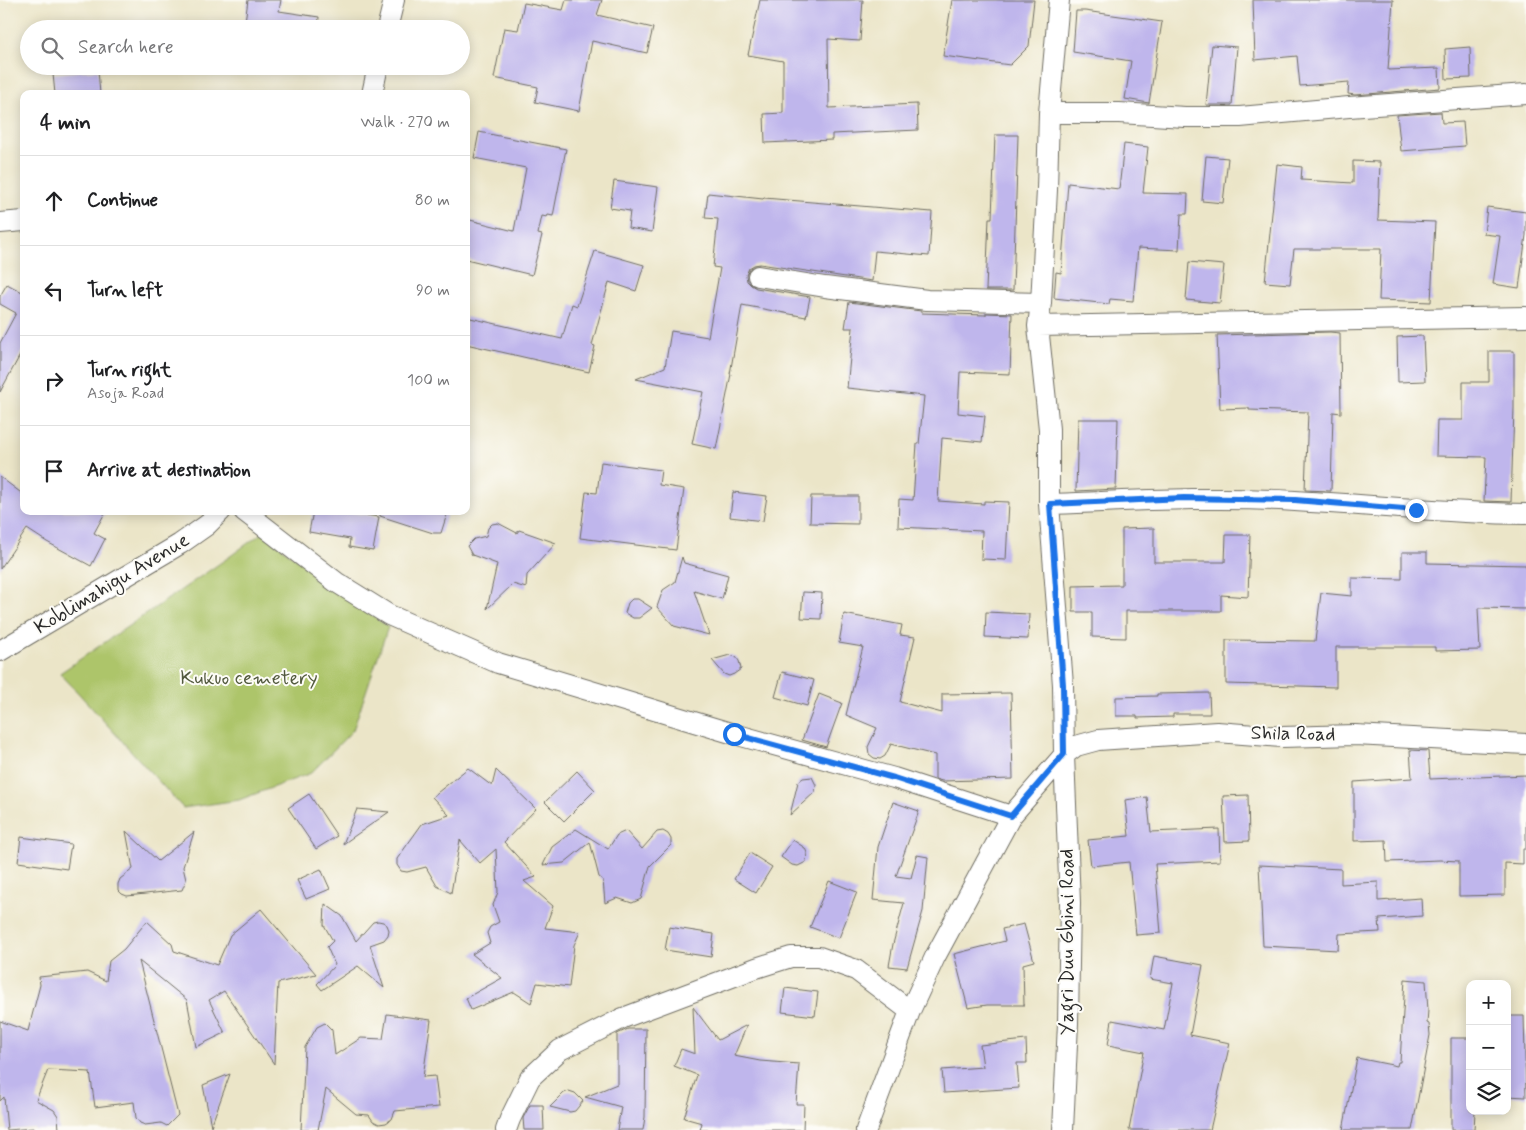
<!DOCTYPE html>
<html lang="en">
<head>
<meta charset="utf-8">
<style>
	:root { --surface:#fff; --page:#f2f2f2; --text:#202124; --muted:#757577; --line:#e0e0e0 }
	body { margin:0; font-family:Mynerve,sans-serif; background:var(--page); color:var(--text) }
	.controls { position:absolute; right:15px; bottom:15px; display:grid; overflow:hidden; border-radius:10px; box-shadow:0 2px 12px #0003 }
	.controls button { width:45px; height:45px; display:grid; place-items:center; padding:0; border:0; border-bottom:1px solid var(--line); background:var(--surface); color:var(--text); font:25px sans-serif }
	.stop { position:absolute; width:15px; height:15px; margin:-11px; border:4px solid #1a73e8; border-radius:50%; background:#fff }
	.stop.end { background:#1a73e8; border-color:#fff; box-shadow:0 1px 5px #0008 }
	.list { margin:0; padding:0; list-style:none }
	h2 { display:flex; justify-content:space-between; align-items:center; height:65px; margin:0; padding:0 20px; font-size:21px }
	h2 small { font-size:16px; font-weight:400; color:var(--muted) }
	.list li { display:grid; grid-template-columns:32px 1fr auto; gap:15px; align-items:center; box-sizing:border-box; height:90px; padding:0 20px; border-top:1px solid var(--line) }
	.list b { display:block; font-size:19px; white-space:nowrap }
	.list p { margin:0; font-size:16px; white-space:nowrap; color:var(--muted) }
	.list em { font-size:16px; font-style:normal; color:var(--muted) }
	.icon { flex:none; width:28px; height:28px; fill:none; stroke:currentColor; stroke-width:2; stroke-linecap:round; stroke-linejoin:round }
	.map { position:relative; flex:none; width:1526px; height:1130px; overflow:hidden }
	.search { position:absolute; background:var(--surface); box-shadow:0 2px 12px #0003; left:20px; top:20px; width:450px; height:55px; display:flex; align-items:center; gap:12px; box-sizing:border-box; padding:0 18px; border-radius:28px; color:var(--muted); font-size:19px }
	.panel { position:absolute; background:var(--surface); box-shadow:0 2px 12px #0003; left:20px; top:90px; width:450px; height:425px; border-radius:10px }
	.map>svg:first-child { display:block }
	.green { fill:#adc56a; stroke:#6c784a }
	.building { fill:#bfb6ec }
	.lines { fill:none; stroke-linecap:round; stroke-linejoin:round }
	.minor-casing { stroke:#6e6c62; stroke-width:22 }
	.minor { stroke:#fff; stroke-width:20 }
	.route { stroke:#1a73e8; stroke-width:6 }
	.labels { text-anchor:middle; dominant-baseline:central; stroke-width:4; stroke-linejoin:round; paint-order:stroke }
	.street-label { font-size:20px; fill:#2b2b2b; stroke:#fdfcf7 }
	.park-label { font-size:20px; fill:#52593e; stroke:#fdfcf7 }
</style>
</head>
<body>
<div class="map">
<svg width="1526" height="1130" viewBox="0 0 1526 1130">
	<rect width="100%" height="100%" fill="#fdfcf7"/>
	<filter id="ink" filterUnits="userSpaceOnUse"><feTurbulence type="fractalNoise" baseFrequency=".02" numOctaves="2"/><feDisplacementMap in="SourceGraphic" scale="10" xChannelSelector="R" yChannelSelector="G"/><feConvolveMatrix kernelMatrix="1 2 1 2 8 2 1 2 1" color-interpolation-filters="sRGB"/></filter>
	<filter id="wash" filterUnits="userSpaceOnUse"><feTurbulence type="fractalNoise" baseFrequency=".0096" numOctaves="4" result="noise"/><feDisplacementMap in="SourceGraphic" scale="20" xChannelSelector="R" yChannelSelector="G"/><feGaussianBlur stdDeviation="1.12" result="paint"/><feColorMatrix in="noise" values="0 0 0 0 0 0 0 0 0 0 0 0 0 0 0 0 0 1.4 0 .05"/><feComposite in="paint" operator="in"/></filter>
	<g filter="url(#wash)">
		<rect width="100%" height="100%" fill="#ebe5c8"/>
		<path class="green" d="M262 533 388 627 353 730 311 773 239 800 183 808 60 673 229 557Z"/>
		<g id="blocks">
			<path class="building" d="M248 0H281L279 11 319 17 318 29H244Z
				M566 0H602L597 15 653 28 647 53 592 41 579 111 535 102 538 87 494 78 504 28 518 30 524 3 563 10Z
				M760 0H863L860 41 828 39 829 108 917 104 918 130 832 134V140L765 143 764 114 783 113V61L748 55Z
				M952 0H1034L1029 46 1010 65 943 56Z
				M1253 0H1393L1388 70 1439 68 1440 88 1355 95 1348 94 1349 82 1300 86 1297 56 1255 60Z
				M1076 11H1085L1162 22 1149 103 1125 99 1131 61 1073 52Z
				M1212 45 1237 47 1232 105H1206Z
				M1470 47 1471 78 1446 79 1445 49Z
				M98 70 100 94H55L53 74Z
				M1441 112 1442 123 1463 122 1465 146 1401 151 1397 115Z
				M479 132 566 149 553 216 548 215 547 217 542 216 538 234 542 235 532 275 466 259V219L514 231 526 168 474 158Z
				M995 135H1018L1013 290H986L989 218H992Z
				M1124 144 1148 147 1143 193 1188 194 1187 214H1181L1179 250 1138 248 1133 301 1110 299 1109 304 1054 298 1056 272 1061 273 1068 183 1119 189Z
				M1206 156 1228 158 1223 203 1202 201Z
				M1353 161 1380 162 1378 220 1435 222 1431 302 1379 300 1381 249H1294L1290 284 1265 282 1277 164 1302 167 1301 180 1353 183Z
				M614 181 658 187 652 232 628 228 630 211 610 208Z
				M708 193 763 199 764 198 932 212 929 256 875 251 872 281 760 264 754 265 749 268 746 275 747 281 751 285 756 288 810 297 806 317 742 305 730 374H731L716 449 692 444 703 392 636 379 665 367 671 331 708 337 720 268 713 267 718 219 705 218Z
				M1487 207 1526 212V235L1519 288 1493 284 1500 236 1484 234Z
				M595 251 644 265 636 291 609 282 592 345 595 346 589 372 466 344V317L562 339 572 304 577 306Z
				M1189 262 1224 265 1220 303 1186 300Z
				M7 284 24 293V348L0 392V343L16 313 0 304V296Z
				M849 302 921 311V313L986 315V313L1012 314 1010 374 960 372 958 413 985 416 982 442 942 438 938 501 984 504V501L1009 502 1006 560 981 559 982 531 898 527 899 499 913 500 917 444H919L924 396 847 388 853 328H845Z
				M1330 332 1340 333 1341 413 1333 412 1331 491 1305 490 1308 412 1249 410V408L1220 409 1217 335Z
				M1423 336 1425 381 1398 382 1397 337Z
				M1489 351H1514V408L1511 502 1484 501 1486 457 1436 456 1437 420H1463V382H1489Z
				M1078 419H1118L1116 489 1076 491Z
				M601 462 661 470 659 485 684 489 676 550 580 538 586 492 597 493Z
				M0 477 24 495V511H106L94 533 105 539 91 566 47 542 27 529 0 569Z
				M733 492 767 496 763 521 730 517Z
				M811 496H858V524L810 523Z
				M313 511H341L379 517 373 551 349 547 350 539 309 532Z
				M380 511H448L441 533H433L380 516Z
				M498 523 517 533 519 530 556 543 527 575 526 588 513 584 487 609 497 564 472 555 467 546 474 539 486 536 488 528 492 524Z
				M1154 528V562H1225L1226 535H1250L1248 597 1221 595V611H1126V638L1092 637V612H1073V586L1122 585V529Z
				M1402 552H1427V563L1526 565V609L1478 608 1480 650 1435 651V647H1336V687L1226 684V640L1315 641 1321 593 1352 596V578L1402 579Z
				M682 557 684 563 728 575 722 599 694 591 709 635 674 626 657 607 663 590 675 582Z
				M803 592 822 593 821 619 801 618Z
				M632 599H638L652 608 639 618H633L625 613 628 603Z
				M986 612 1029 614 1028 639 985 637Z
				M844 614 902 625 900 635 915 637 900 702 942 713V694L1011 693 1013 779 942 781 935 779V755L891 744 885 756 880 759 874 758 869 754 868 747 877 728 846 715 863 647 839 643Z
				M730 655 736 657 739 661 741 669 734 674 729 676 724 674 712 660Z
				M782 672 814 680 807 706 775 697Z
				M1209 693 1210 714H1173V717L1137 718V716H1116V697L1157 696V694Z
				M819 694 842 703 826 747 802 740Z
				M1410 750 1428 751 1430 779 1526 775V849H1523V864L1505 863V895L1459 896V861L1440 860 1387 862 1386 840 1354 841V782L1412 778Z
				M468 768 492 786 496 770 536 809 504 842 536 877 524 881 553 906 545 928 580 932 574 945 569 987 537 983 531 1003 514 992 471 1010 466 998 502 978 472 954 490 943 487 933 490 927 499 922 493 905 498 892 496 849 480 863 460 840 451 893 437 886 426 867 407 872 401 871 397 865V859L422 824 449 815 432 797Z
				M577 771 595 790 564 821 545 802Z
				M812 777 816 785 815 792 790 815 798 782 803 778Z
				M309 794 337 836 316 849 288 808Z
				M1248 795 1249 841 1225 842 1223 796Z
				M1147 797 1151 832 1219 829 1220 861 1155 864 1161 933 1136 935 1129 862 1091 866 1088 840 1129 836 1125 800Z
				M893 802 919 811 896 876 911 878 917 855 928 857 923 911 907 968 889 966 893 944 904 903 873 900 878 847Z
				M357 809 389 812 343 844Z
				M576 829 608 849 617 835 626 831 642 849 657 832 663 831 668 834 671 839V845L650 866 641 899 632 903 617 898 605 903 603 880 599 877 590 842 564 863 543 865 552 847Z
				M126 831 158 861 194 832 183 867 186 880 182 890 127 896 122 894 118 890V884L120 879 133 869Z
				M21 837 71 844 67 869 18 862Z
				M793 840 805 848 807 853 806 862 798 866 792 865 781 857Z
				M750 853 772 867 756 893 734 879Z
				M1259 865 1341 869V884L1378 882V901L1421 898 1422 916 1379 919 1380 932 1339 934 1338 950 1263 946Z
				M321 869 330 889 306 899 297 880Z
				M829 881 857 892 839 938 810 927Z
				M325 904 342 916 356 941 373 922 378 921 383 922 387 925 389 930 388 935 384 940 370 945 384 988 358 966 322 990 317 984 335 965 327 947 333 941 324 925Z
				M261 909 316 974 278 983 274 1064 224 991 209 1000 225 1033 196 1047 187 1000 139 961 178 1115 167 1126 161 1123 145 1125 140 1123 136 1118 134 1102 95 1107 90 1072 48 1070 36 1100 54 1110 58 1116 59 1130H35L34 1128 7 1130 4 1097 0 1101V1021L28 1031 40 985 39 977 87 972 106 981 109 961 124 949 147 921 172 944 174 951 217 965 230 935Z
				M1024 924 1034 961 1023 964 1024 1005H987L968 1008 954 954 1005 941 1002 929Z
				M669 927 714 934 711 957 665 950Z
				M1154 956 1203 965 1190 1035 1230 1043 1210 1130H1129L1144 1052 1108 1045 1112 1020 1164 1030 1173 983 1150 979Z
				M1405 979 1426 981 1428 1010 1427 1023 1429 1024 1430 1035 1412 1130H1343L1357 1058 1397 1066 1398 1062H1400Z
				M785 988 818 992 815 1016 782 1012Z
				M693 1007 718 1040 747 1025 734 1056 760 1061 799 1064 796 1104H804L803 1130H700L702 1123 684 1118 697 1075 674 1066 681 1049 695 1054Z
				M387 1014 431 1020 423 1077 435 1076 439 1107 395 1111 392 1119 386 1123 379 1124 373 1121 369 1115 356 1114 326 1089 318 1130H301L305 1047 317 1027 325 1023 332 1030 335 1055 361 1038 383 1039Z
				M1507 1016H1524L1526 1097 1507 1096Z
				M628 1029H646L645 1117 643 1130H617L621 1107 585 1097 617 1084V1034Z
				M1451 1038H1470V1111H1475L1474 1130H1451Z
				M1026 1040 1027 1063H1017L1019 1088 944 1093 942 1070 983 1067 980 1045Z
				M230 1074 211 1126 203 1085Z
				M569 1091 575 1093 583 1101 575 1111 570 1112 550 1107 564 1093Z
				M530 1105H543L544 1130H524L523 1118Z"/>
		</g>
	</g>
	<g filter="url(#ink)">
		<use href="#blocks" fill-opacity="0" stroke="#6e6c62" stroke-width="1"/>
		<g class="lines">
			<defs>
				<path id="minor" d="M1059 0 1049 113 1047 190 1041 303 1038 326 1049 429V504L1063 685 1064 755 1070 903 1068 1023 1063 1130
					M387 29 394 0
					M372 94 378 66
					M1049 113H1119L1185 117H1240L1349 107 1526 94
					M0 223 24 221
					M758 276 825 287 927 300 1041 303
					M1038 326 1526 317
					M1049 504C1131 501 1213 496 1295 501 1372 505 1449 513 1526 514
					M244 511 336 582 389 615 498 663 734 734 894 778 1011 816
					M0 651 180 544 207 525 221 511
					M506 1130 510 1119 530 1078 560 1050 623 1018 756 968 791 957H819L856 970 910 1011
					M866 1130 910 1011 935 957 1011 816 1064 755 1076 746 1098 740 1217 732 1282 737 1355 735 1526 744"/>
			</defs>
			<use href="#minor" class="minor-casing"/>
			<use href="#minor" class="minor"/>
		</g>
	</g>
	<g class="lines" filter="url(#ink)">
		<path class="route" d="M734 734 894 778 1011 816 1064 754 1063 685 1050 504 1184 498 1295 500 1416 510"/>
	</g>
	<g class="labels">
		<g class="street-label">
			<text transform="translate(112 584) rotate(-31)">Koblimahigu Avenue</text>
			<text transform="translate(1293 734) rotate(1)">Shila Road</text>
			<text transform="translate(1067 942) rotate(-90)">Yagri Duu Gbini Road</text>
		</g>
		<g class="park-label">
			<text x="249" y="678">Kukuo cemetery</text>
		</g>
	</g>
</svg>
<div class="controls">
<button>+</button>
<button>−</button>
<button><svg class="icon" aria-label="layers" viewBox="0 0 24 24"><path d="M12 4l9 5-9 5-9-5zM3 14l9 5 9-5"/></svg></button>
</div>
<div class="stop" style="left:734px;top:734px"></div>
<div class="stop end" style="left:1416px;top:510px"></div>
<div class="search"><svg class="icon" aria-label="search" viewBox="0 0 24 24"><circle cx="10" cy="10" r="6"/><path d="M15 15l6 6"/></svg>Search here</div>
<section class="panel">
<h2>4 min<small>Walk · 270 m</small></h2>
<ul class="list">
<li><svg class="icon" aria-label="ahead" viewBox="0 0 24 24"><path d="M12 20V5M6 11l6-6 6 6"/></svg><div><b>Continue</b></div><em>80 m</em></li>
<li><svg class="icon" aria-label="left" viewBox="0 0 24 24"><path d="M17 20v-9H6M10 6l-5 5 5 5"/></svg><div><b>Turn left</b></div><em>90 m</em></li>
<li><svg class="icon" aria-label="right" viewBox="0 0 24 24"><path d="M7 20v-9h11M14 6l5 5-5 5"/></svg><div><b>Turn right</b><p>Asoja Road</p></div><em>100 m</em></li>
<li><svg class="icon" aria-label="arrive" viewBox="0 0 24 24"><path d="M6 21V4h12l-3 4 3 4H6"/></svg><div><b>Arrive at destination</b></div></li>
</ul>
</section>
</div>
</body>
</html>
